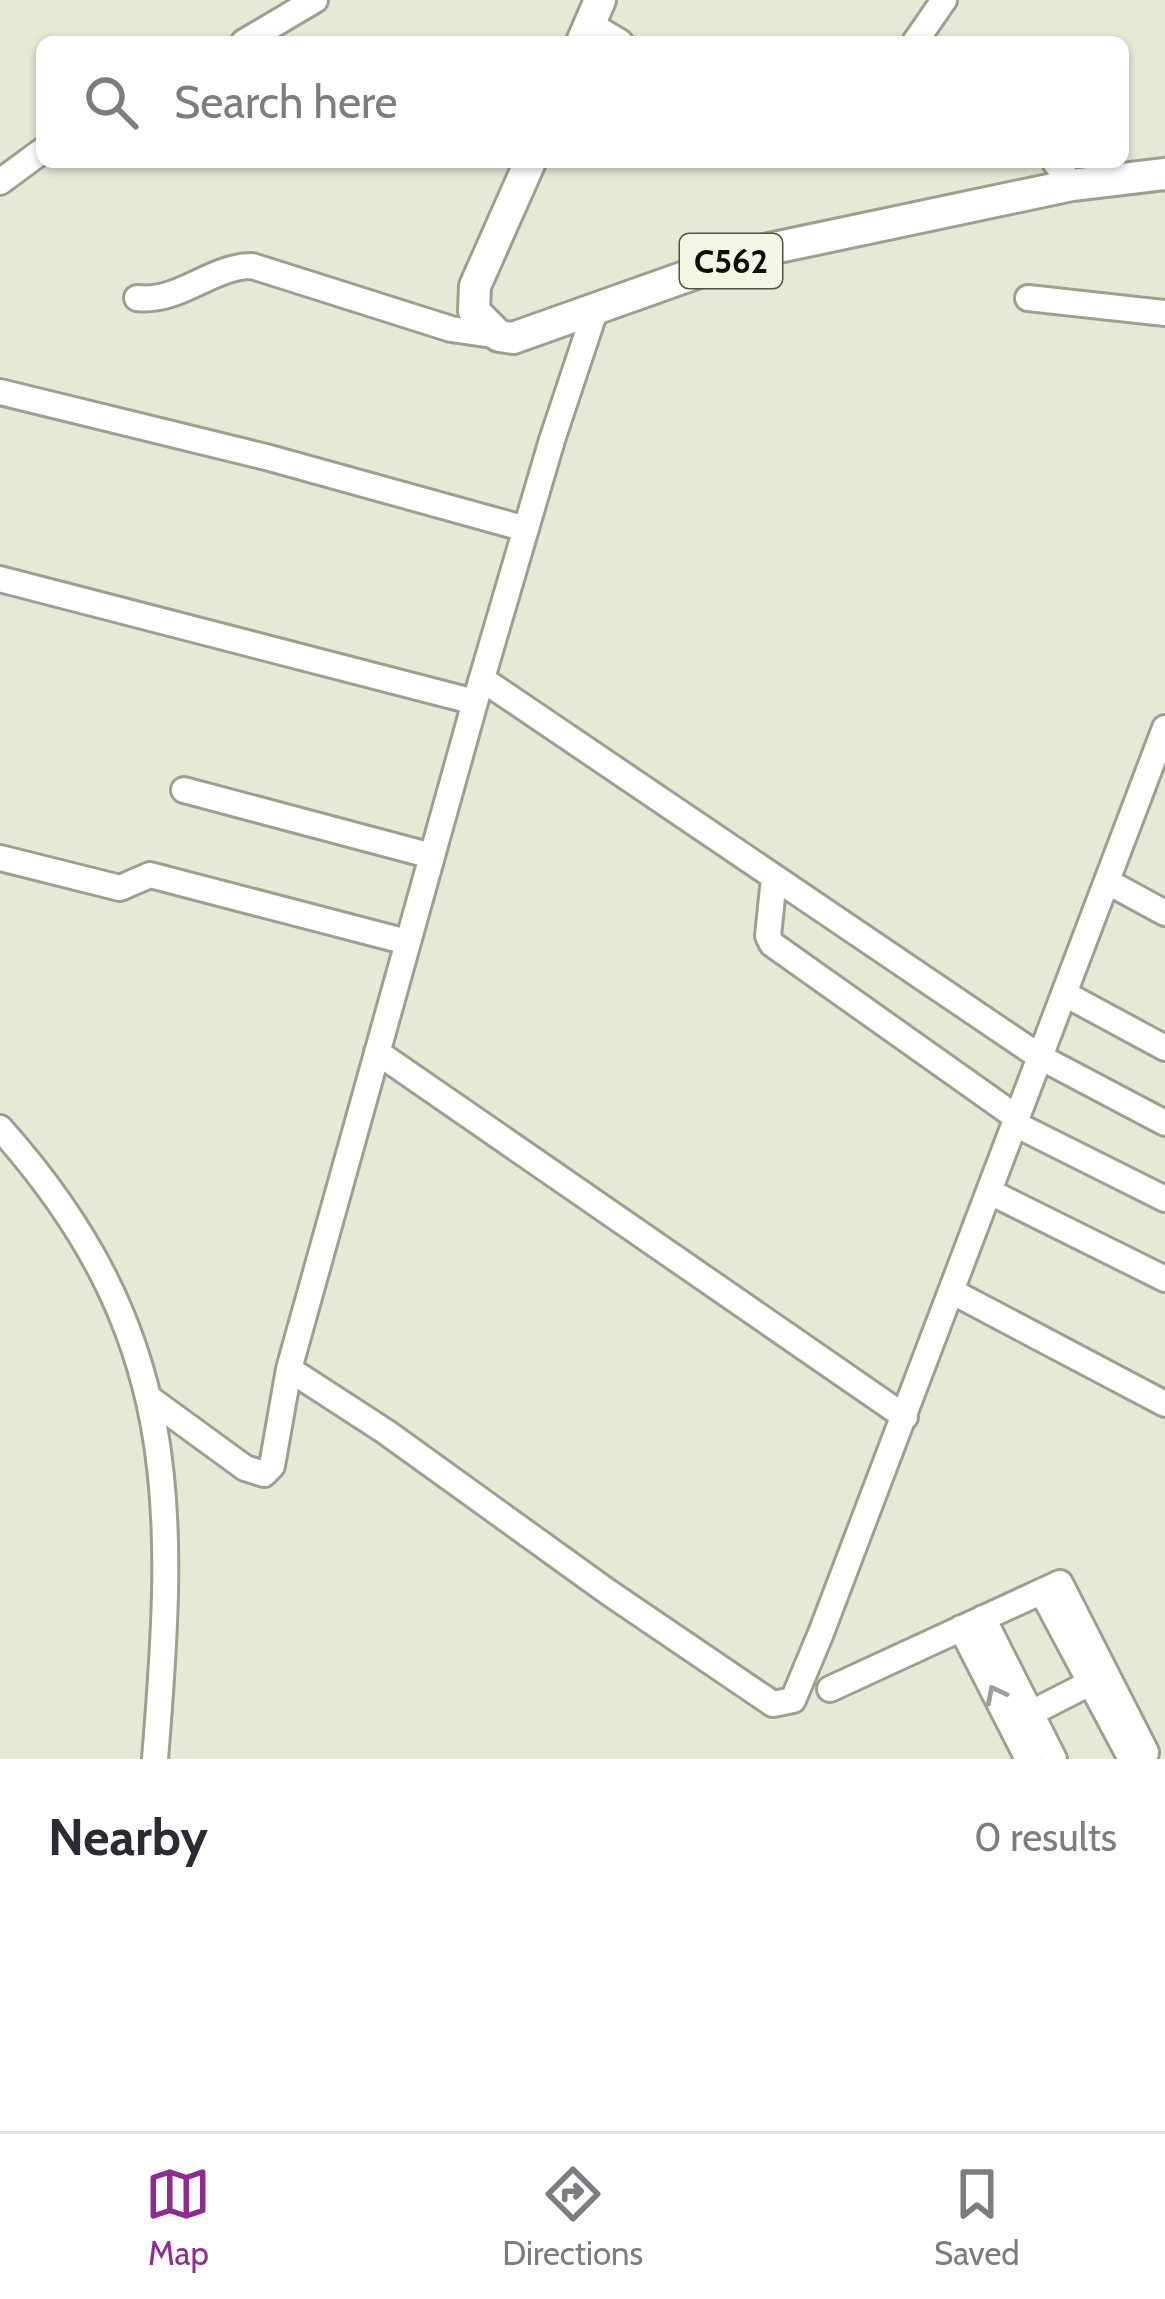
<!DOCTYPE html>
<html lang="en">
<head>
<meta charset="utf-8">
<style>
	:root { --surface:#fff; --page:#f2f2f3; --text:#2b2b33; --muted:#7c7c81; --line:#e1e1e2; --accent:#8f2b91 }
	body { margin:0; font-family:Cabin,sans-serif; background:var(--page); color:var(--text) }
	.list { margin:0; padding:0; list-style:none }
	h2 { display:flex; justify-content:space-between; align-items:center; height:156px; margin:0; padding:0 48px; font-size:51px }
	h2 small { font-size:39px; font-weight:400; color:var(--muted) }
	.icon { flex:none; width:66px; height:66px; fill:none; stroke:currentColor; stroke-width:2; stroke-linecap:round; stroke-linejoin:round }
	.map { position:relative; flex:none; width:1165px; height:1759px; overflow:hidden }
	.search { position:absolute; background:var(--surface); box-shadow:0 3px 9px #0004; left:36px; right:36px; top:36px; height:132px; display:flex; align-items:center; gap:30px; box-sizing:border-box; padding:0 42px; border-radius:18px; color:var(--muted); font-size:45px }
	.sheet { height:372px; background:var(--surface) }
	nav { display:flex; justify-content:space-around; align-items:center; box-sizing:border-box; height:168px; border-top:3px solid var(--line); background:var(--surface); font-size:33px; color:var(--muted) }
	nav a { display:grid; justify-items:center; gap:6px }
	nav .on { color:var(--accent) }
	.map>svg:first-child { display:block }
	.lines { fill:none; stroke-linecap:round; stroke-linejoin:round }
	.minor-casing { stroke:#9ca08e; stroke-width:30 }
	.major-casing { stroke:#9ca08e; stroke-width:36 }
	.minor { stroke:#fff; stroke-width:24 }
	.major { stroke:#fff; stroke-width:30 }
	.oneway { stroke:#9e9e9c }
	.labels { text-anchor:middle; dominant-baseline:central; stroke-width:12; stroke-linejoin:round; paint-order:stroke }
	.shield { fill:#f2f6e2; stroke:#515349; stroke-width:3 }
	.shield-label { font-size:33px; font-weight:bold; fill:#0c0d07 }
</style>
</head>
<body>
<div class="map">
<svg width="1165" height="1759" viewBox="0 0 1165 1759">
	<rect width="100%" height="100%" fill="#e5e9d5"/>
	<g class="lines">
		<defs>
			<path id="minor" d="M590 24 620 42
				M244 42 315 0
				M915 42 944 0
				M1055 162 1072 185
				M0 182 42 151
				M137 298C180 303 211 266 252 266L451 329 499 336
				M1028 298 1165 313
				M595 311 552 440 475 702 289 1369 386 1432 608 1592 773 1704 793 1700 821 1633 1165 728
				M0 392 266 457 526 529
				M0 579 475 702
				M482 679 1040 1057 1165 1123
				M184 790 432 856
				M0 858 120 888 150 875 407 942
				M774 878 768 936 772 944 1016 1117
				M1108 882 1165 913
				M1065 994 1165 1048
				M377 1052 905 1417
				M1015 1124 1165 1199
				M0 1128C182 1332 176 1503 155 1759
				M990 1192 1165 1279
				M951 1291 1165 1404
				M149 1398 245 1468 264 1474 272 1466 289 1369
				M1042 1592 1131 1759
				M983 1618 1054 1759
				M961 1628 1028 1759
				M830 1689 1060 1583 1146 1752 1145 1759
				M1043 1707 1090 1683"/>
			<path id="major" d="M582 42 600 0
				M530 162 475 286 474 311 499 336 513 338 755 252 1072 185 1165 174"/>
		</defs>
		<use href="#minor" class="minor-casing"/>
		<use href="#major" class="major-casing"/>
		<use href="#minor" class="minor"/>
		<use href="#major" class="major"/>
	</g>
	<defs><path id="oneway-chevron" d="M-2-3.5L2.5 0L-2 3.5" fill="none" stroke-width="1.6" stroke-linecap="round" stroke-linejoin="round" transform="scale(3)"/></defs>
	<use class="oneway" href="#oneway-chevron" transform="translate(995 1694) rotate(-117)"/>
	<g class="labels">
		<rect class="shield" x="680" y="234" width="102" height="54" rx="9"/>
		<g class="shield-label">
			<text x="731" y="261">C562</text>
		</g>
	</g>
</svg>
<div class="search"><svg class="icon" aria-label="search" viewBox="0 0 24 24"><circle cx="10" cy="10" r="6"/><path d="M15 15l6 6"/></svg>Search here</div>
</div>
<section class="sheet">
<h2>Nearby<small>0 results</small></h2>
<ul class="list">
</ul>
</section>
<nav>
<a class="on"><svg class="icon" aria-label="map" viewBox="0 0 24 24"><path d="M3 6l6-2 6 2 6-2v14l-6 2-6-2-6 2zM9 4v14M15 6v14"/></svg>Map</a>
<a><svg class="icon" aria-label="directions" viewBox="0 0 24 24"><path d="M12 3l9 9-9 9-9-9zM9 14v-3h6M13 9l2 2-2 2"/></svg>Directions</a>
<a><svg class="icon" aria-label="saved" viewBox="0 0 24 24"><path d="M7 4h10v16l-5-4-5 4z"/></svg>Saved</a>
</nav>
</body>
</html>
